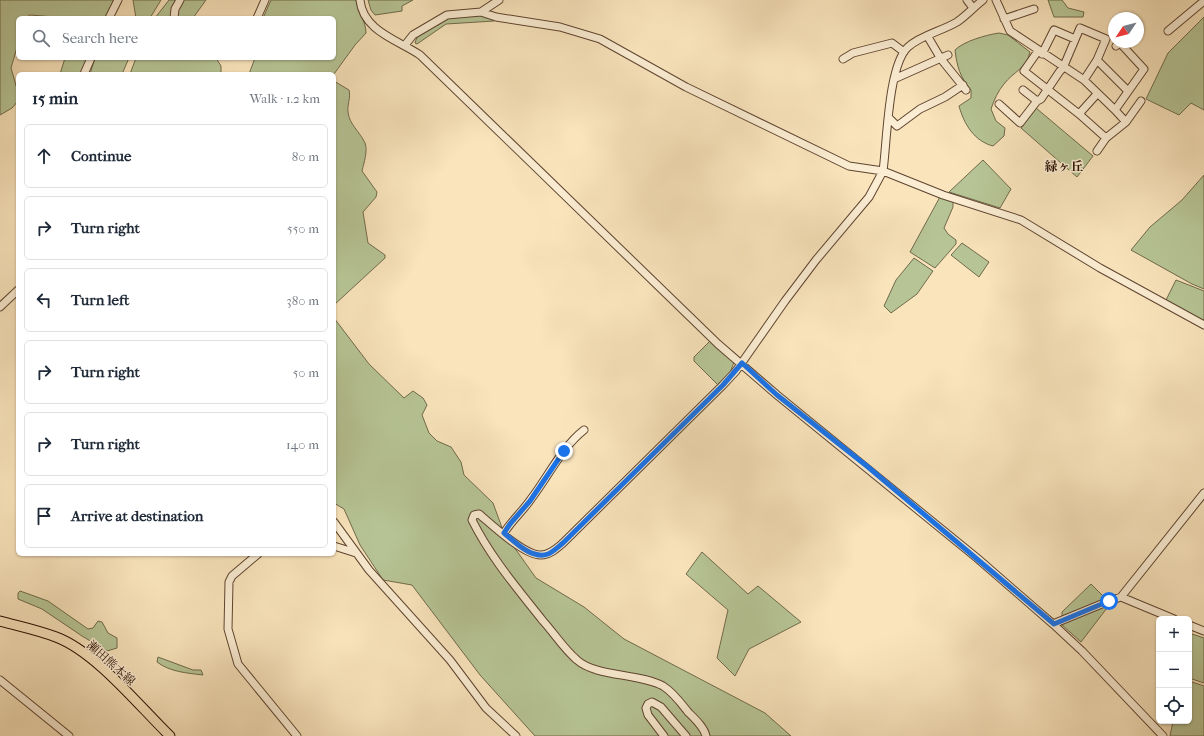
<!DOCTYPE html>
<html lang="en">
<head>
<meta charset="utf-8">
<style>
	:root { --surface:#fff; --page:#f6f6f7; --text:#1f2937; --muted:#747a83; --line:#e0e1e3 }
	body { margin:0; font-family:"IM FELL French Canon","Noto Serif JP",serif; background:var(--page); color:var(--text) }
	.controls { position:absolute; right:12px; bottom:12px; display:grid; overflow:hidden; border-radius:6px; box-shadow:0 1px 3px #0004 }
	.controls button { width:36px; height:36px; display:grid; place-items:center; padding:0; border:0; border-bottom:1px solid var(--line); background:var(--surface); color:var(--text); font:20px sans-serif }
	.compass { position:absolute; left:1108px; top:12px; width:36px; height:36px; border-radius:50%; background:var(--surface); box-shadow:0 1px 3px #0004; rotate:235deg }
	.stop { position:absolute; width:12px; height:12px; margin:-9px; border:3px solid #1a73e8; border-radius:50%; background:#fff }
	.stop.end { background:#1a73e8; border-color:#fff; box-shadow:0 1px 4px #0008 }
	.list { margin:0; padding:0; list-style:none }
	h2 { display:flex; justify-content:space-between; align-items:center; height:52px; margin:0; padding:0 16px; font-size:17px }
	h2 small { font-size:13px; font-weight:400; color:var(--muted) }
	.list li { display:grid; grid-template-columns:26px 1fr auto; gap:12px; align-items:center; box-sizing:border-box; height:64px; margin:0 8px 8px; padding:0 8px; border:1px solid var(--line); border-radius:6px }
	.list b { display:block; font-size:15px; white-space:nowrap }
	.list em { font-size:13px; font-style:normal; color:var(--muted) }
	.icon { flex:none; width:22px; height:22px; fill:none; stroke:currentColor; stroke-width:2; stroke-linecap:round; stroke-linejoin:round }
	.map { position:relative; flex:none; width:1204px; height:736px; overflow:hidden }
	.search { position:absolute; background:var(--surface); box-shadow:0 1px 3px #0004; left:16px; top:16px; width:320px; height:44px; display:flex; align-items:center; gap:10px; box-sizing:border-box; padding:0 14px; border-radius:6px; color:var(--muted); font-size:15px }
	.panel { position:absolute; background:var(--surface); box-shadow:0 1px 3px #0004; left:16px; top:72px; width:320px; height:484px; border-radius:6px }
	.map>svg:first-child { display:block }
	.green { fill:#b7c596; stroke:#706a4b }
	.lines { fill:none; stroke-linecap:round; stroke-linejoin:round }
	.minor-casing { stroke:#5e442f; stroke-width:9 }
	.major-casing { stroke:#2a0f00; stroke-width:11 }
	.minor { stroke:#fbedd3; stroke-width:7 }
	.major { stroke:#f9e4bc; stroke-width:9 }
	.route { stroke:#1a73e8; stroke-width:5 }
	.labels { text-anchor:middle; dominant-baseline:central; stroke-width:3; stroke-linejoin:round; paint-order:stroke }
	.street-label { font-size:12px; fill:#2a0f00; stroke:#fbedd3 }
	.neighbourhood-label { font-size:13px; font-weight:bold; fill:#2a0f00; stroke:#fbedd3 }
</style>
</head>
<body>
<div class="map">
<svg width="1204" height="736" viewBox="0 0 1204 736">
	<rect width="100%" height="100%" fill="#f9e4bc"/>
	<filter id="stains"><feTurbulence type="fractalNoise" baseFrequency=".005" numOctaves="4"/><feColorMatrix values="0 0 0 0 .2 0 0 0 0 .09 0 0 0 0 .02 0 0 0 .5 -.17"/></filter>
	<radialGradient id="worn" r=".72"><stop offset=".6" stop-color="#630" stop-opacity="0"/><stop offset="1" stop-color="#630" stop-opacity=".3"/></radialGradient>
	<path class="green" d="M0 0H121L108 18H67L30 15 25 18H18V44L11 68 17 89 18 101 12 108 0 115Z
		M133 0H161L150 18H136Z
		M169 0H206L193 18H155Z
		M271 0H356C358 11 366 22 366 33L355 45 334 74H249L255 58H334V18H263Z
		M368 0H413L402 6V11L375 15 371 10Z
		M1048 0H1062L1068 8 1084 12 1083 17H1054Z
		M481 15 494 18V21L446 24 417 44 415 43 417 37 449 17Z
		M1204 17V110L1191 103 1179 115 1146 99 1168 53Z
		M999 33 1008 35 1030 52C1027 68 1013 72 1004 84 998 91 994 100 991 109L996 121 1005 128 1004 136 993 146C974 141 964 124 959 106L971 98V90C960 77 957 67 955 50 964 41 986 35 999 33Z
		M65 58H92L87 74H60Z
		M95 58H129L122 74H90Z
		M136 58H216L221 66V74H130Z
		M334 81 349 90C351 98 347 105 348 112 349 124 360 132 365 143 368 151 364 162 362 171L377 192 376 197 363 212 368 243 385 255V258L334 305Z
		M1036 108 1093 156 1077 177 1021 128Z
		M983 160 1011 189 1000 208 949 192Z
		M1204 175V289L1192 284 1131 250 1150 227 1182 200Z
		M941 195 953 201V207L944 228 948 234 956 240V244L935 268 910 252Z
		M962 243 989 262 979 277 951 255Z
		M914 258 933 271 917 294 891 313 884 306 896 280Z
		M1176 280 1204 291V321L1166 300Z
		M334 318 369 364 404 398 413 391 423 398 427 405 422 415 429 433 437 441 451 447 461 462 464 475 493 503 504 533 536 578 584 607 624 639 765 713 791 736H535L480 675 412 585 383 580 360 545 344 509 334 503Z
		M710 341 734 362 730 373 718 385 694 361V357Z
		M702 552 748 594 758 586 801 622 749 649 735 676 717 658 728 610 686 574Z
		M1091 584 1104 597 1107 608 1081 642 1062 625V612Z
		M20 591 48 601 88 629 93 628 98 621 102 622 108 633 117 638V648L107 651 82 636 42 609 18 599V593Z
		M1189 633 1204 638V683L1189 678Z
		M158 657 193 670H201L203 675C187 673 170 672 157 662Z
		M1189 681 1204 686V736H1170L1173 721H1189Z"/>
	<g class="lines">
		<defs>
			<path id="minor" d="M360 0C363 31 398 40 420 55L718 344 777 395 977 558 1053 624 1082 651 1163 736
				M967 0 973 8
				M996 0 1010 31 1084 80 1115 110 1144 69 1120 43 1116 46
				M481 12 499 0
				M109 18 118 0
				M174 18 175 9 180 0
				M257 18 265 0
				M1004 19 1034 9
				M1168 31 1204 1
				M928 37 941 59 966 90
				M405 45 413 35 447 15 481 12 496 17 560 27 600 39 686 87 849 166 883 171 943 195 1021 220 1100 268 1204 325
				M1038 51 1024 71 1079 114 1106 138
				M1042 54 1054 30 1075 39
				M843 59 853 53 892 43 904 52
				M84 74 91 58
				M894 79 948 55
				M1084 80 1097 60 1128 91
				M1023 90 1037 101
				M999 104 1020 123 1037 101 1041 99 1060 71 1063 68 1080 28 1106 39 1097 60
				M1115 110 1126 122
				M1079 114 1097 94
				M889 118 897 126 920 109 945 97 963 85
				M1097 151 1106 138 1126 122 1141 101
				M0 307 18 290
				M334 522 369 570 450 660 486 708 516 736
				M504 533C512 520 523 511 531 499 548 477 562 447 584 430
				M334 546 356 553
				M258 554 232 576 229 582 228 629 238 664 297 736
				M1121 597 1204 493
				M1053 624 1109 601 1121 597 1174 619
				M1189 625 1204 631
				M0 680 69 736
				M664 736 648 715 646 708 648 704 652 702 661 707 686 736
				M706 736C704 727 695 719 688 712 681 703 673 692 663 686 639 673 596 677 577 660 564 649 554 633 543 621 517 588 491 558 472 520L474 515 479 514C492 525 525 556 541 555 550 555 557 548 563 543L723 385 736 371 785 301 816 260 869 197 883 171C887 143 888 65 908 47 921 35 942 31 957 22 966 16 974 7 983 0"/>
			<path id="major" d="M0 621C18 626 38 630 56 637 96 652 139 706 170 736"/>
		</defs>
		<use href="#minor" class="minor-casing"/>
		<use href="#major" class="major-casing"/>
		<use href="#minor" class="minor"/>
		<use href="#major" class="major"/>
	</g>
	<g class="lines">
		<path class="route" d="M564 451 530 501 510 524 504 533C515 542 532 560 548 554 553 552 558 547 563 543L723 385 742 363 777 395 868 467 1054 624 1109 601"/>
	</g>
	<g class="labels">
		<g class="street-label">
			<text transform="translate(111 663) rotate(42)">瀬田熊本線</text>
		</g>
		<g class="neighbourhood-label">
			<text x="1064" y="166">緑ヶ丘</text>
		</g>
	</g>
	<rect width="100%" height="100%" filter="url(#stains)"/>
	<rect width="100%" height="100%" fill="url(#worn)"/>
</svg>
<div class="controls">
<button>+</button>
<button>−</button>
<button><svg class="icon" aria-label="locate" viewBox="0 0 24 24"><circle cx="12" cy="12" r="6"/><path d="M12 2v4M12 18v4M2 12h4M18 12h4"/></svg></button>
</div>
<svg class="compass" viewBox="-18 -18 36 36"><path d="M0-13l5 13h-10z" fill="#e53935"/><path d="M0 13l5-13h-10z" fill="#747a83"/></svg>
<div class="stop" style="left:1109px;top:601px"></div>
<div class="stop end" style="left:564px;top:451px"></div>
<div class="search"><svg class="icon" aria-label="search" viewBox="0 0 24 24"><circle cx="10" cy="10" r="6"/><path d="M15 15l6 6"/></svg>Search here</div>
<section class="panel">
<h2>15 min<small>Walk · 1.2 km</small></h2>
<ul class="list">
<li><svg class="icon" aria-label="ahead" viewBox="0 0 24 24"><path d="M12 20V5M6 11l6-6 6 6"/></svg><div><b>Continue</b></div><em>80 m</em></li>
<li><svg class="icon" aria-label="right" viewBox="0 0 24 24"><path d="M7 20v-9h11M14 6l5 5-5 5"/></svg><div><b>Turn right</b></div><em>550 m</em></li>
<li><svg class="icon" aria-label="left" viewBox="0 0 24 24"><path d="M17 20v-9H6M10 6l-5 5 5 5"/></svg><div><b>Turn left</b></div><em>380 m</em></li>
<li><svg class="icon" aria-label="right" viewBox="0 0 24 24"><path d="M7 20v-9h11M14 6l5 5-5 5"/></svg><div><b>Turn right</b></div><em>50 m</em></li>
<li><svg class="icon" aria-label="right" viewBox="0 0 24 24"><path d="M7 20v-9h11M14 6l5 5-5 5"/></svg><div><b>Turn right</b></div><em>140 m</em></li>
<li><svg class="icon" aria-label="arrive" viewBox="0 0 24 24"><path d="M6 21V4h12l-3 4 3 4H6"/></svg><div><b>Arrive at destination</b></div></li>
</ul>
</section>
</div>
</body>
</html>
